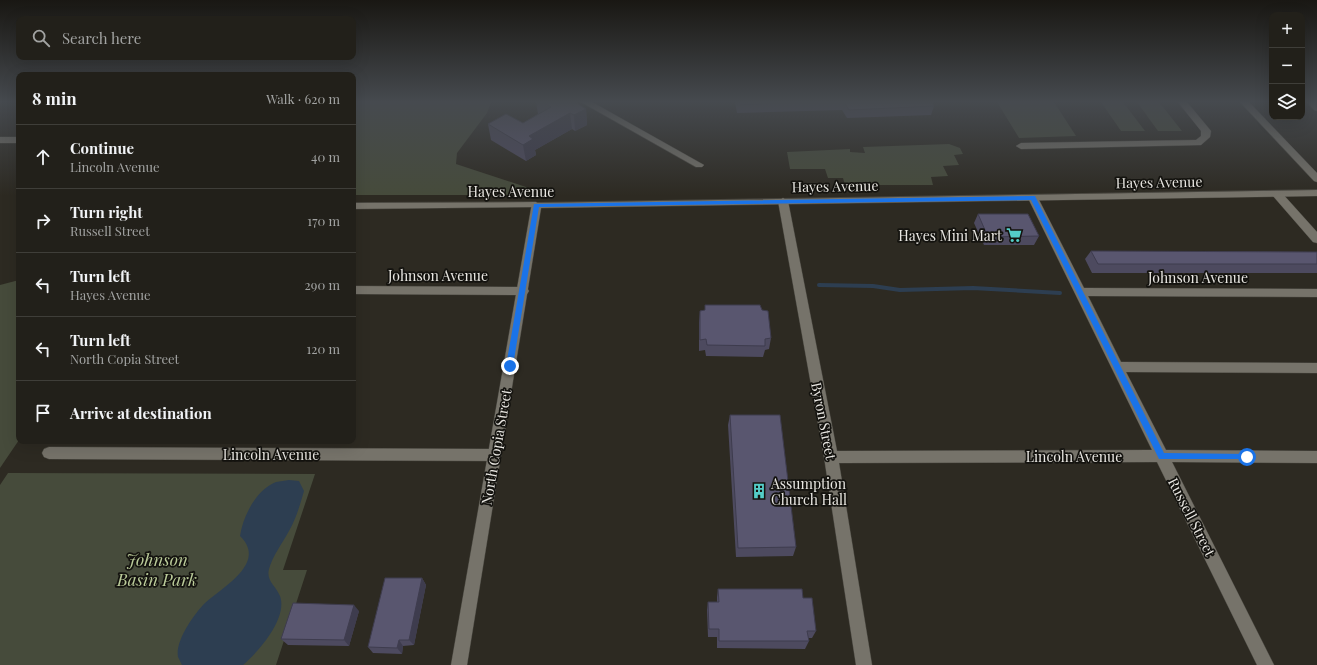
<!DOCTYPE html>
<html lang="en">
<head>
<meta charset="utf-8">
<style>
	:root { --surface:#22201a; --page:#2a2823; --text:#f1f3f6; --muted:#a2a3a2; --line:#3f3e39 }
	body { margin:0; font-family:"Playfair Display",serif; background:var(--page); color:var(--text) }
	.controls { position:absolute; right:12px; top:12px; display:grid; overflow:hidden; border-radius:8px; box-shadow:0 4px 16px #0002 }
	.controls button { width:36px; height:36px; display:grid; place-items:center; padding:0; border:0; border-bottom:1px solid var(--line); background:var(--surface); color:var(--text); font:20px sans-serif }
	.stop { position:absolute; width:12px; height:12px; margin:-9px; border:3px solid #1a73e8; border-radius:50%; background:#fff }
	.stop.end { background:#1a73e8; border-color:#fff; box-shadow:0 1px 4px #0008 }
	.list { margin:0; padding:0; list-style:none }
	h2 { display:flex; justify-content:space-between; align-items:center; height:52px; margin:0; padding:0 16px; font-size:17px }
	h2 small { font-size:13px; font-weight:400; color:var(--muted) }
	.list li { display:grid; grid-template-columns:26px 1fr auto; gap:12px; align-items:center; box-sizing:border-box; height:64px; padding:0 16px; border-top:1px solid var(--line) }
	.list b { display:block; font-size:15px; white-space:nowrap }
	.list p { margin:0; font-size:13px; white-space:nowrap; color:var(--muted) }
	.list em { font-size:13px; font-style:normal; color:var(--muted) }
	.icon { flex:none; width:22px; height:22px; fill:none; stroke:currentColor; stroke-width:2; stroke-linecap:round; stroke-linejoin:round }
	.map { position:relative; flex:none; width:1317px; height:665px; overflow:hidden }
	.search { position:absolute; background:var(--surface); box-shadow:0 4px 16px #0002; left:16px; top:16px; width:340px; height:44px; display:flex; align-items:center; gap:10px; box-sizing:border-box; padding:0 14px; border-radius:8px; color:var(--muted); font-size:15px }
	.panel { position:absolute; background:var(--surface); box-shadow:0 4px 16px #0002; left:16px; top:72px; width:340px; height:372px; border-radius:8px }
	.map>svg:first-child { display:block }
	.green { fill:#464b3b }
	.water { fill:#2d3e51 }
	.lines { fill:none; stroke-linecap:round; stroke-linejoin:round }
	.stream { stroke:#2d3e51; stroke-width:4 }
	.minor-casing { stroke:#48463f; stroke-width:1 }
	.tertiary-casing { stroke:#48463f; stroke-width:1 }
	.minor { fill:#76736a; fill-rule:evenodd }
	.tertiary { fill:#76736a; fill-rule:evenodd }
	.wall { fill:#4d4a5f }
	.shaded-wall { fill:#3e3c4e }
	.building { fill:#59566f; stroke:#3e3c4e }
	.route { fill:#1a73e8 }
	.labels { text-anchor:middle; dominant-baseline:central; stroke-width:3.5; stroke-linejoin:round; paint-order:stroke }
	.street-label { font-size:14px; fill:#e9e7e2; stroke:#14130f }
	.poi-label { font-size:14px; fill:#e9e7e2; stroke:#14130f; text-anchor:end }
	.near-park-label { font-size:17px; font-style:italic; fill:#bbcc9a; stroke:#14130f }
</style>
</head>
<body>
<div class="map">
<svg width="1317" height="665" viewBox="0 0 1317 665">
	<rect width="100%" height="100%" fill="#2d2a22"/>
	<path class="green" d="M353 102H491L487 113 457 153 456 164 538 191 532 195H353Z
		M997 102H1054L1076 136 1019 138Z
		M1101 102H1123L1145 131H1121Z
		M1137 102H1159L1182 131H1158Z
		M949 144 960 148 963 154 954 155 959 165 943 166 948 176 931 177 933 185H845L843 178H828L825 169H790L787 152 850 149V152L865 153 863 147Z
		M19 280V440L0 468V285Z
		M8 473 315 474 283 570H307L276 665H0V485Z"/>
	<path class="water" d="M289 480 299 481 304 491C300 505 296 519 289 531 282 544 273 555 269 569 266 581 276 586 280 596 288 618 259 651 243 665H182C181 663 179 659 178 657 175 641 194 614 205 603 222 587 268 563 240 536 243 516 256 490 276 482 280 481 285 481 289 480Z"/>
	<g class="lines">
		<path class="stream" d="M819 285 873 286 900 290 973 288 1060 293"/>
		<defs>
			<path id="minor" d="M581 102H592L704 165 702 167H696Z
				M1178 102H1187L1211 131 1210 137 1201 145 1021 149 1016 146 1021 143 1196 140 1201 136V131Z
				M1240 102H1249L1317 173V182L1314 181Z
				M1307 102H1316L1317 111 1314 110Z
				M0 137H19V143H0Z
				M1277 191 1281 192 1317 232V243L1313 242 1273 196 1272 194 1273 192Z
				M1033 195 1038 198 1084 288 1317 289V297L1088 296 1121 362 1317 363V373L1126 372 1166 450 1317 451V463L1172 462 1274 665H1257L1157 462 839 463 872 665H856L824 457 778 201 783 198 788 201 837 451 1152 450 1028 198Z
				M536 202 541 205 540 207 353 209V203Z
				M353 286 523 287 527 288 529 291 527 294 523 295 353 294Z
				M49 447 494 449 499 451 501 455 499 459 494 461 49 459 44 457 42 453 44 449Z"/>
			<path id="tertiary" d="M1317 190V196L541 208 467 665H451L532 203Z"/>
		</defs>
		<use href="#minor" class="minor-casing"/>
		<use href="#tertiary" class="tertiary-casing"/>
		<use href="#minor" class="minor"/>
		<use href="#tertiary" class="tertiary"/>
	</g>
	<path class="wall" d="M536 102H575L586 109 587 125 575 131 572 129 535 150 536 155 526 161 491 140 488 124 523 123 538 114Z
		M735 102H932L934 106 931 115 847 118 842 110 737 113Z
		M978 214 1039 236 1034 245H984L974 223Z
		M1091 251 1317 252V273H1092L1085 259Z
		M705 305 762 310 771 338 769 349 765 350 763 357 706 356 705 350 699 351V322L700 311 705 310Z
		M730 415 796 547 793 556 736 557 728 425Z
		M422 578 426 585 414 645 403 646 402 654 373 653 368 647Z
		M718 589 803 598 816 631 812 638H808L809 641 805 649 717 648V637H708L707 610 708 602H717V597Z
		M359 611 349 646 288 645 281 639Z"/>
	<path class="shaded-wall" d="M586 109 587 125 575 131 574 115Z
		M570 113 572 129 535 150 536 155 526 161 523 145 529 136Z
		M422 578 426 585 414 645 409 640Z
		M354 605 359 611 349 646 344 640Z
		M399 640 403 646 402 654 397 648Z"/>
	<path class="building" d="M542 102H575L586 109 574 115 570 113 529 136 533 139 523 145 488 124 506 114 523 123 551 107Z
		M737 102H809L738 105Z
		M844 102H932L934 106 849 110Z
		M978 214H1028L1039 236 988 237Z
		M1091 251 1317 252V264H1098Z
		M705 305H760L762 310 768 311 771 338 765 339V346L707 345 706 339 700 340V311L705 310Z
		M730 415H780L796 547 738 548Z
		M385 578H422L409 640H399L397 648 368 647Z
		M718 589H802L803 598H812L816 631H807L809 641H719V629H709L708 602H719Z
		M293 603 354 605 344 640 281 639Z"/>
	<linearGradient id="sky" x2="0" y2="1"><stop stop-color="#191713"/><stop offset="0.52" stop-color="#464a4f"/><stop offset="1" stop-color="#464a4f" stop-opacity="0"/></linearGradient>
	<rect width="1317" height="196" fill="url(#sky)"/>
	<path class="route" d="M1035 196 1164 453 1247 454 1251 457 1250 459H1159L1031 200 539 207 513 366 510 369 506 366 534 204Z"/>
	<defs>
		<symbol id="supermarket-bare" viewBox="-9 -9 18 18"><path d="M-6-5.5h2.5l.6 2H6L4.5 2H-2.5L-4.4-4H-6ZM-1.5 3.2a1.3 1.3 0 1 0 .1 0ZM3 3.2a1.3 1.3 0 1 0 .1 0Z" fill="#54cdc8" stroke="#14130f" stroke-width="2.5" paint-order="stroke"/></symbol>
		<symbol id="building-bare" viewBox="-9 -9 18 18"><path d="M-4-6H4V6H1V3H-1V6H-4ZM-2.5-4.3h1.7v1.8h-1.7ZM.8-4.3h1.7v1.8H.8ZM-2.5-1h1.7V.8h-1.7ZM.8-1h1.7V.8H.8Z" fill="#54cdc8" stroke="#14130f" stroke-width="2.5" paint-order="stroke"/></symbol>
	</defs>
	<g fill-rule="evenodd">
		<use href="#supermarket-bare" x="1003" y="224" width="22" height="22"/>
		<use href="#building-bare" x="748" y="480" width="22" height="22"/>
	</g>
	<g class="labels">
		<g class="street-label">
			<text transform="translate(1159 182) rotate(-1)">Hayes Avenue</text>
			<text transform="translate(835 186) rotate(-1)">Hayes Avenue</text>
			<text x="511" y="191">Hayes Avenue</text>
			<text x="438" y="275">Johnson Avenue</text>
			<text x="1198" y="277">Johnson Avenue</text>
			<text transform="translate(824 421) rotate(79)">Byron Street</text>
			<text transform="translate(496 447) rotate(-80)">North Copia Street</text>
			<text x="271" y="454">Lincoln Avenue</text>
			<text x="1074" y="456">Lincoln Avenue</text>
			<text transform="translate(1192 517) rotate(63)">Russell Street</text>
		</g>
		<g class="poi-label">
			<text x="1002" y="235">Hayes Mini Mart</text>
			<text x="771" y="483" text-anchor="start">Assumption<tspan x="771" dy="16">Church Hall</tspan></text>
		</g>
		<g class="near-park-label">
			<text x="157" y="559">Johnson<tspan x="157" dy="20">Basin Park</tspan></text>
		</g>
	</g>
</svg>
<div class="controls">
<button>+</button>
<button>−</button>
<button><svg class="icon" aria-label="layers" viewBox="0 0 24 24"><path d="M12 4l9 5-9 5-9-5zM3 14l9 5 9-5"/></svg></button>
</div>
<div class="stop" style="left:1247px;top:457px"></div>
<div class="stop end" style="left:510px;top:366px"></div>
<div class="search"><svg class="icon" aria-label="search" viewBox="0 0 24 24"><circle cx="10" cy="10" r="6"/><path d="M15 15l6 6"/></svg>Search here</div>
<section class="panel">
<h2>8 min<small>Walk · 620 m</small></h2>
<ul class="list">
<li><svg class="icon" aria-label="ahead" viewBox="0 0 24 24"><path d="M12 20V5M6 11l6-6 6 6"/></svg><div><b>Continue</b><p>Lincoln Avenue</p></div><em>40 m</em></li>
<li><svg class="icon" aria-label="right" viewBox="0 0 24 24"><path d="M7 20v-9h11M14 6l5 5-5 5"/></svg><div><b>Turn right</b><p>Russell Street</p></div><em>170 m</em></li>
<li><svg class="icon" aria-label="left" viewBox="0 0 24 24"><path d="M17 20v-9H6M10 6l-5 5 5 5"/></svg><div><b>Turn left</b><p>Hayes Avenue</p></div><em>290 m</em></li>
<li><svg class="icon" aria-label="left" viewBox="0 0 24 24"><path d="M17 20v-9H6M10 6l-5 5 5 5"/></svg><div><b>Turn left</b><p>North Copia Street</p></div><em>120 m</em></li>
<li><svg class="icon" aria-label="arrive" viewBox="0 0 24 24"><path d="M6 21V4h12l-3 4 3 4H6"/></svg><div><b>Arrive at destination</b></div></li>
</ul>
</section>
</div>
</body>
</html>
